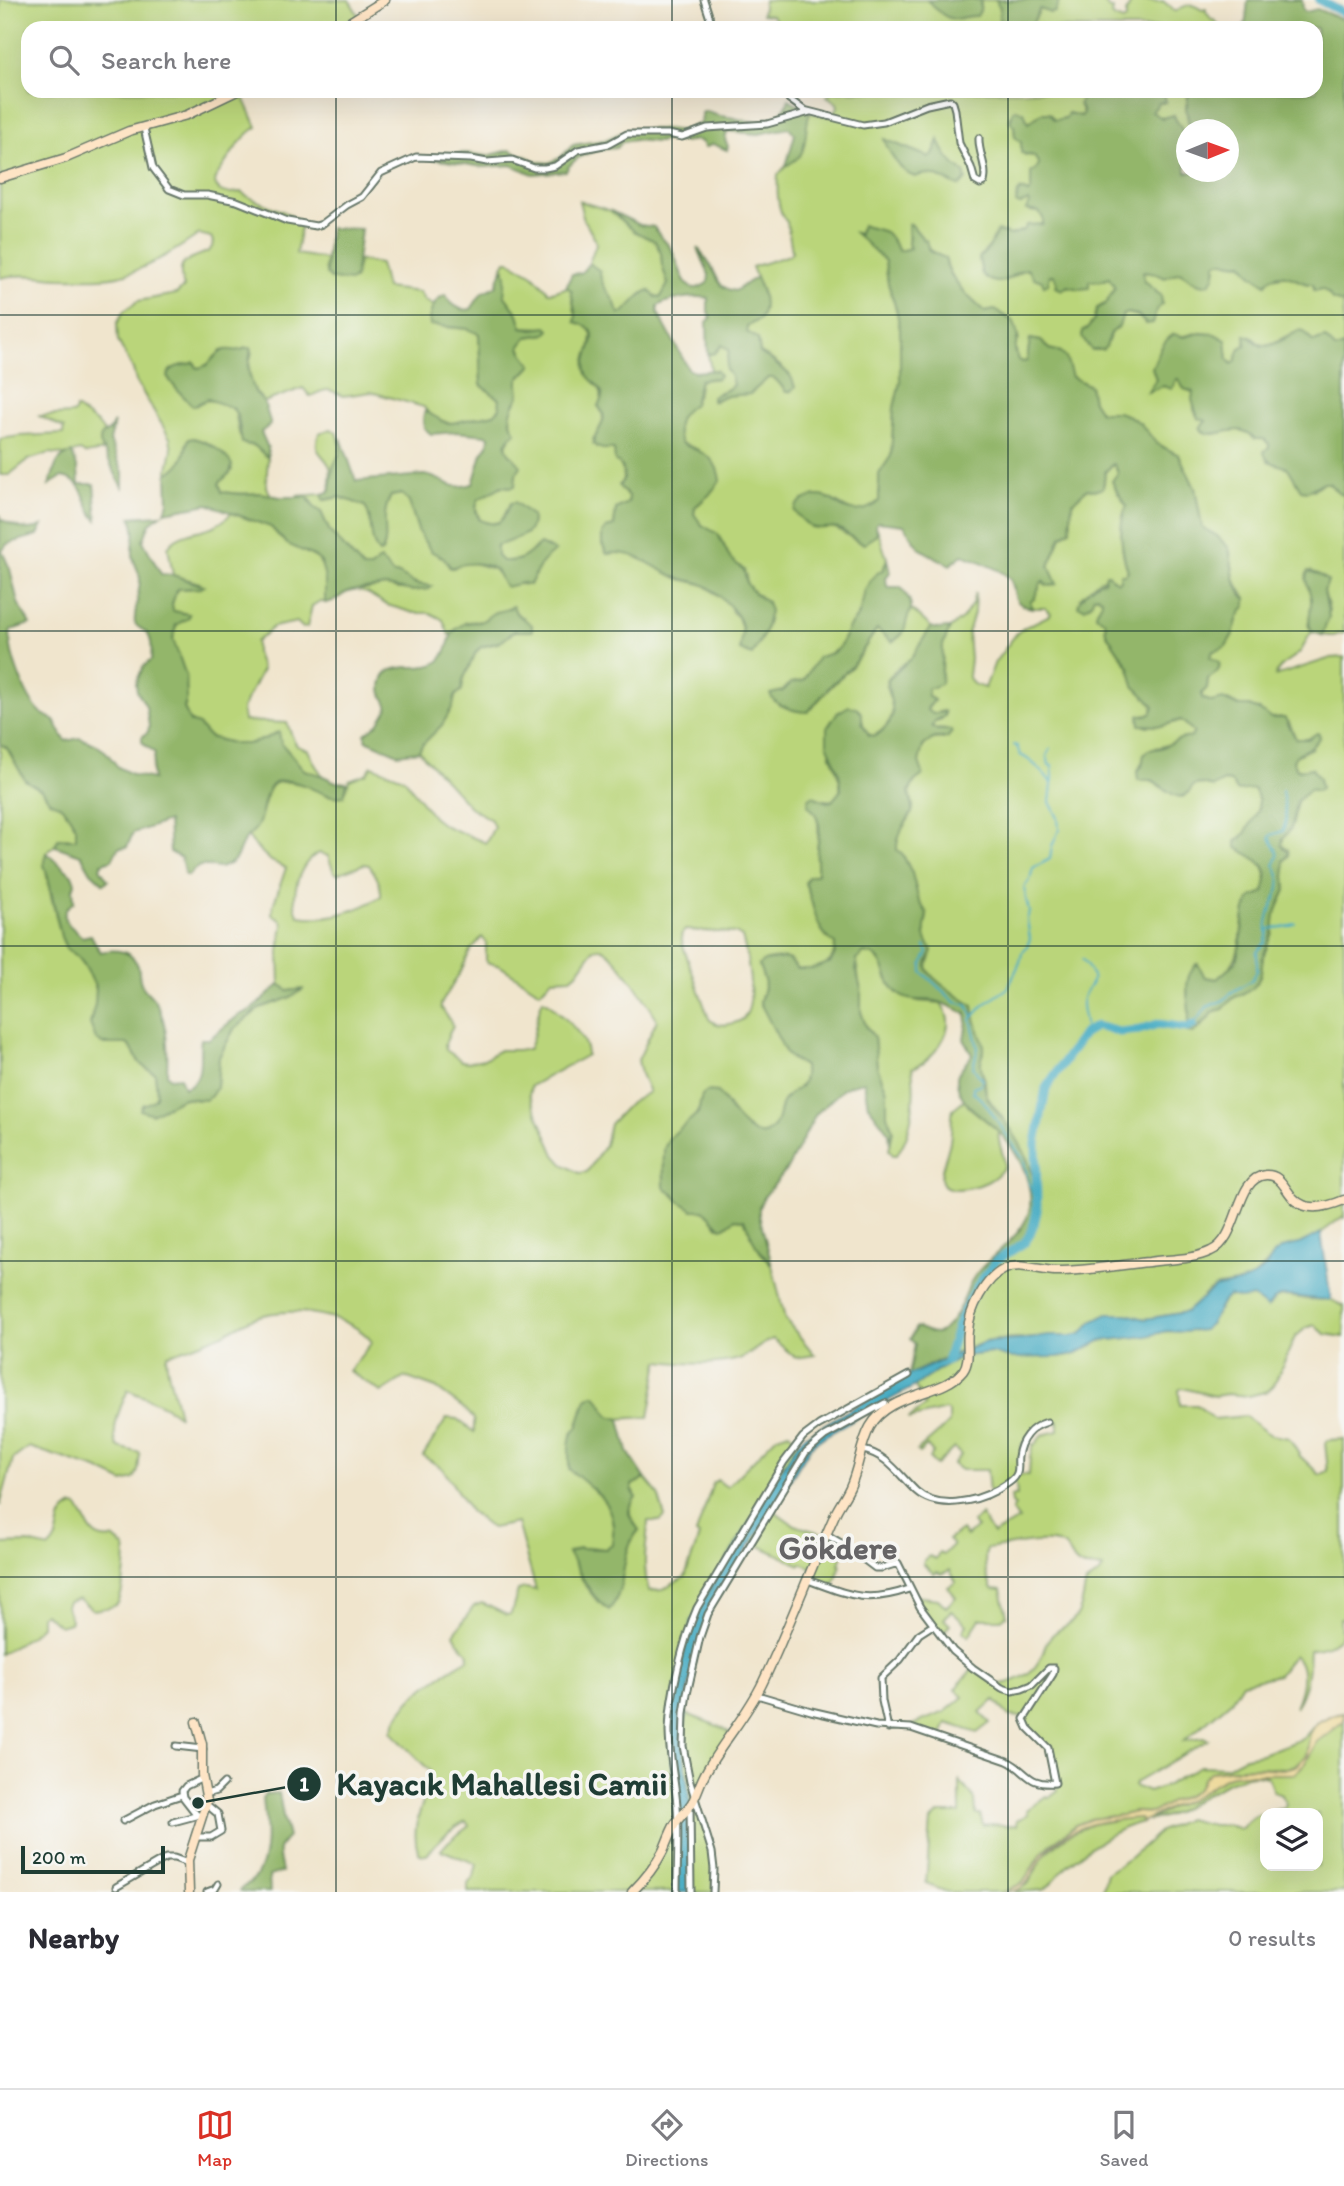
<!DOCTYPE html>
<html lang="en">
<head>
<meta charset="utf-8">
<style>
	:root { --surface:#fff; --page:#f7f7f7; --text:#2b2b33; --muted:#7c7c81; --line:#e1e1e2; --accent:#d93025 }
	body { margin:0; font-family:Itim,sans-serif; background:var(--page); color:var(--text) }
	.controls { position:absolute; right:21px; bottom:21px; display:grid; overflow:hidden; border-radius:14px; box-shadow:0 7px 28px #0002 }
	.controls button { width:63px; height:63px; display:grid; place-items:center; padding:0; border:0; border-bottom:2px solid var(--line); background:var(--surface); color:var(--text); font:35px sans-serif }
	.compass { position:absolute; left:1176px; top:119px; width:63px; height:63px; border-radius:50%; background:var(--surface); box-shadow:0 7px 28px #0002; rotate:89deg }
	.scale { position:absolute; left:21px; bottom:18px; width:144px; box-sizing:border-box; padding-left:7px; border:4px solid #1f3d34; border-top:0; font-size:19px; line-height:24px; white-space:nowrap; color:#1f3d34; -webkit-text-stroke:5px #f6f6f2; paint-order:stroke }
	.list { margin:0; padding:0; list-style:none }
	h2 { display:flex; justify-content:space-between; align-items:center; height:91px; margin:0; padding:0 28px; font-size:30px }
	h2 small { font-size:23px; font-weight:400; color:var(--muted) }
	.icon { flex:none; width:38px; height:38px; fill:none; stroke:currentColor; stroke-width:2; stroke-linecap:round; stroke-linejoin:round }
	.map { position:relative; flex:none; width:1344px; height:1892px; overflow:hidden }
	.search { position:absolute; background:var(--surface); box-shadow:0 7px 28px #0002; left:21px; right:21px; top:21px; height:77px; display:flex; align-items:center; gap:18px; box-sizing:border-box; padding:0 24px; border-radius:21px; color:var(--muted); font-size:26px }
	.sheet { height:196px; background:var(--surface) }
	nav { display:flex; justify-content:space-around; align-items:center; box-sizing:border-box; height:98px; border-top:2px solid var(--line); background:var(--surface); font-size:19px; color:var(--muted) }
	nav a { display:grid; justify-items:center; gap:4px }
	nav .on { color:var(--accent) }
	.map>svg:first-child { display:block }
	.green { fill:#bad57a; stroke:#6c8957; stroke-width:2; fill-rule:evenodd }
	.forest { fill:#93b66a; stroke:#597a4f; stroke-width:2 }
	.sand { fill:#eeda9e; stroke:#868c69; stroke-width:2 }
	.water { fill:#44abc3; stroke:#32747c; stroke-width:2 }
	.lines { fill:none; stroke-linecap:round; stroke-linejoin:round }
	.stream { stroke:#44abc3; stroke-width:2 }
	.river { stroke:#44abc3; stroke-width:9 }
	.street-casing { stroke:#68786a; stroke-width:9 }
	.secondary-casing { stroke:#68786a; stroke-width:11 }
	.street { stroke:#fff; stroke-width:5 }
	.secondary { stroke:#fee4c5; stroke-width:8 }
	.grid { fill:none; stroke:#1f3d34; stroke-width:2; stroke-opacity:0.55 }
	.labels { text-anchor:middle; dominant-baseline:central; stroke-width:7; stroke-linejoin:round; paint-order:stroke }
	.quarter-label { font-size:33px; font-weight:bold; fill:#666566; stroke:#f6f6f2 }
	.leader { fill:none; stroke:#1f3d34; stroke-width:2.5 }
	.callout-dot { fill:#1f3d34; stroke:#f6f6f2; stroke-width:2.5 }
	.mark-label { font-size:21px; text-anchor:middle; font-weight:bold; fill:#fff }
	.callout-label { font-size:32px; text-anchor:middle; font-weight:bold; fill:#1f3d34; stroke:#f6f6f2; stroke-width:7; stroke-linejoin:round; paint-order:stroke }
</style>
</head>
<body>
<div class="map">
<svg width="1344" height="1892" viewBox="0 0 1344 1892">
	<rect width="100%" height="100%" fill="#f6f6f2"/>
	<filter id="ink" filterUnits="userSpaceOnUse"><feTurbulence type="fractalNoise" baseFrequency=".0143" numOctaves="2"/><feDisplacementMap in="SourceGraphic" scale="14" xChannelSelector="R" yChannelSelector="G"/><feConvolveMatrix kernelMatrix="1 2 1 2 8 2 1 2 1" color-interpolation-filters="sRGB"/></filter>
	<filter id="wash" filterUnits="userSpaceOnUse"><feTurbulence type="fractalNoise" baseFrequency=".00686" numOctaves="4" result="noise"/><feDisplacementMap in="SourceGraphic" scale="28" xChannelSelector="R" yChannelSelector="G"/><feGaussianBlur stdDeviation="1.57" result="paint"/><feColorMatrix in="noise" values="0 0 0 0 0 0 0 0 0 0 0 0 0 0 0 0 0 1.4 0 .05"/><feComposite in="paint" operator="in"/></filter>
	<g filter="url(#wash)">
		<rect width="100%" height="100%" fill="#f0e5cd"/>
		<path class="green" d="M0 0H349L359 16 340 28H28V91H241L257 127C238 139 228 161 215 178 214 195 229 194 241 192 258 205 289 209 301 224L296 254 326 259 325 269 331 279 354 280 359 260 380 264 386 288 419 292 425 301 434 306 429 318C447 335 461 322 479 334L481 385 499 399 501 408 494 414 453 423C443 423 428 415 424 407L371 392 343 396C326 387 327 389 310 396L303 388 264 402C250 389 246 371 252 352L246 348 239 352 221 351C215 358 207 369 197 368L195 363C184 365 155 367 176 386 183 393 186 401 196 406 207 395 224 403 235 411L239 433 244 444 255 446 268 458 266 487 272 496C255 492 239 495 222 492L219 483 232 470C222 452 213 443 193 438L186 445C186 458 179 468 167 474L172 449 170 438 136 381 133 369 118 341 117 324 123 312 138 301 176 294 184 287C174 259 188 261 209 251 213 247 214 242 211 237L199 234C182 247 146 268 126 274 106 280 82 278 60 278 41 277 19 273 0 278Z
			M764 0H927C935 7 945 20 957 18 964 18 966 14 974 16L981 6V0H998V3L1000 7 999 19 1009 23 1014 28H777L779 27 772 15 762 14Z
			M1060 0H1102L1109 9H1113L1112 15 1115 18 1123 21 1126 19V13L1132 0C1143 0 1153 3 1163 1L1175 11C1186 6 1189 1 1202 10L1206 9V12L1212 20H1214L1223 28H1229H1030L1040 9 1051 13 1054 12Z
			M832 91H1084L1079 104 1083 112 1082 116H1078L1069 113 1066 118 1054 120 1049 113H1043L1028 123 1024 112 1016 109 1013 111 1010 119 1014 126 1015 137 1021 142 1025 155 1034 156 1039 164 1037 168 1031 173V191L1028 193 1021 190 1026 201 1030 203 1027 208 1029 211 1039 212 1043 218V224L994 241 979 258 982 274C998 289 1009 279 1025 269 1033 271 1038 280 1048 281L1050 275H1054L1062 290 1068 286 1084 288 1090 286V281H1101L1109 277 1115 287 1106 304 1102 305 1095 313 1094 320 1087 329 1083 330V337L1088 346 1108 341 1112 330 1118 328 1122 315 1127 313 1138 316 1146 324 1154 321 1156 310 1162 304 1159 294 1145 283 1143 272 1173 275 1179 272 1200 284 1216 269 1215 263 1227 260 1232 263 1245 264 1250 272 1259 280 1290 275 1307 284H1313L1314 290 1322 289 1338 302 1343 303 1344 346 1336 349 1318 341 1313 342 1307 337 1305 332C1300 333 1293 334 1287 336 1271 343 1265 352 1251 336L1245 342 1246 345 1235 362 1233 364 1228 360 1226 341C1216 336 1208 332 1196 333 1188 334 1187 338 1178 335 1165 343 1148 362 1156 379L1151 387 1174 386 1176 379H1178L1184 389 1193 392 1194 410 1198 418 1205 419 1206 421 1202 431C1213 438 1221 431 1233 430 1239 429 1245 432 1251 434L1253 438 1264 439 1269 444 1268 461 1288 467 1296 478 1313 490 1322 483H1329L1338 493 1344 495V633L1333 636 1322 635 1329 610 1324 591 1327 584 1324 578 1311 571V610L1308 625 1312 632C1306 638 1305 646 1300 652 1291 661 1280 663 1275 676L1331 658 1344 657V1218L1342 1217 1321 1233 1299 1244 1282 1248 1255 1276 1238 1283 1218 1286 1208 1291 1196 1305 1186 1312 1145 1319 1133 1316 1093 1321 1081 1334 1072 1336 995 1340 985 1342 948 1356 960 1319 976 1288 996 1261 1019 1246 1037 1211 1032 1174 1026 1155 1012 1131 986 1095 985 1079 981 1070V1061L984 1053 983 1043 976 1029 973 1006C958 994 931 986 927 966L931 958C926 944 921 931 927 917 925 912 921 906 919 901 913 885 913 864 898 853 892 831 911 823 913 809 914 803 910 797 909 792L921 769C914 753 926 736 944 739L951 730 934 729 932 726 933 722 942 719 943 711 933 714 927 710 934 700 928 696V688H934L942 676 943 644 950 628 963 618 972 604 975 593 974 613 968 633 970 659 968 676 973 684 985 688 995 662 1017 633 1025 627 1050 615 1051 613 1045 608H1032L1030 602C1036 596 1036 586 1043 581L1046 585 1054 578 1049 566 1061 537 1070 530 1072 503 1086 489 1097 490 1104 484 1105 472 1113 464 1115 465 1118 473 1112 481 1118 493 1127 506C1118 525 1121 552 1128 571L1118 582 1110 577 1098 581 1080 598H1092L1097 595 1102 599V604L1097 611 1105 621 1106 633 1129 668 1135 686 1154 706 1151 714 1140 715 1144 726 1166 725 1182 720 1194 732 1191 737C1177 739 1166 748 1152 748 1142 758 1144 762 1137 772 1143 776 1177 798 1182 797 1188 796 1191 788 1194 785L1203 784 1208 786 1224 781 1231 782C1244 797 1239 787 1254 789 1265 808 1252 821 1244 837 1252 850 1276 876 1263 892 1259 897 1251 902 1246 907 1237 937 1247 957 1217 979L1205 977 1196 964C1181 987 1187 1007 1198 1030L1215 1011 1223 1009 1233 998 1246 992 1257 983 1261 973 1263 956 1273 933V918L1286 890 1284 861 1289 856 1288 849 1282 845 1283 838C1297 823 1292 818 1297 801L1310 789 1317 791 1321 789 1319 779 1310 768 1301 770 1294 767 1293 761 1295 756 1312 748 1308 739H1296L1289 722 1281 717 1271 718 1259 710 1249 706H1239L1228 700 1212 702 1202 698V693L1207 688 1208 679 1217 672 1220 667 1210 657 1213 651 1226 646 1233 634 1238 617 1246 605V599L1234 578 1230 552 1217 536 1202 527 1195 488 1179 455 1157 444 1140 423 1112 412H1100L1093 401 1090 386 1072 377 1061 352 1049 349 1041 341 1030 339 1027 361 1023 362 1018 360 1015 345 1019 340 1014 322 995 310 985 312C969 298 949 279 945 258 922 251 926 235 908 225L909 249 900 251 886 233 870 229 865 226 860 229 859 234 885 261 888 283 897 312 900 329V382L894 408 892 445 891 456 879 474V501C851 527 842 496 818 497L832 527C845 531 852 541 864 544L877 533V528L887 559C885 573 870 577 865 590 864 595 864 601 862 606 860 614 856 618 851 625 837 645 846 649 818 658L803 681 788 685 783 691 775 694 779 705 791 708 812 709C823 693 837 681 851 667 861 656 868 641 877 629L892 642 906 621 911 609 931 627C923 638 919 651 909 660 902 665 891 671 888 679 881 696 904 704 885 727 881 732 878 734 872 736 866 733 863 726 862 719L830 753C839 773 854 814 813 796 818 820 820 827 817 851 816 859 818 866 817 874L808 877 805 883C815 904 813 929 835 944 835 967 816 972 797 969L790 960C781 958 767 957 759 965L765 983 760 1003 777 1032 784 1050 791 1059 804 1066C806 1090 796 1086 784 1102 778 1109 780 1119 774 1127 753 1152 729 1106 718 1092L700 1101C700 1124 670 1128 665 1148 662 1159 664 1175 664 1187 671 1191 675 1198 681 1202 700 1216 703 1203 718 1227H725L735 1219 744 1220 760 1252 772 1265 785 1319 815 1355 796 1358 773 1339C761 1344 751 1354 739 1359 717 1366 682 1364 659 1361L649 1417 615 1419 584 1405 577 1429 571 1435 569 1469C597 1491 619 1504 612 1544L605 1549 590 1547 569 1553 586 1587 598 1602 620 1591C624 1570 624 1547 639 1530 626 1511 629 1515 635 1494L632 1489V1485L645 1478 658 1494 665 1517 660 1521H648C647 1547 641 1564 649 1591L662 1590 685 1577 699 1536 696 1534 713 1483 717 1480 727 1487 777 1436 789 1432 798 1443 697 1608 675 1789 677 1892H468V1884L474 1876 477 1864 441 1850 448 1842 469 1826 466 1821C449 1829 438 1840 427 1855L420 1854 418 1851C408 1819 431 1798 430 1771L391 1732C404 1695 436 1679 468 1659L469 1654 458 1642 454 1634 474 1606 482 1603 507 1615 511 1614 518 1590 525 1588 536 1590 517 1523 492 1528 487 1525 470 1511 443 1469 423 1456 447 1418 457 1419 474 1432V1419L466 1410 436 1388 405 1377 381 1392 349 1371 372 1342C351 1314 291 1306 259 1316 247 1320 236 1327 225 1333 206 1341 188 1349 168 1354L166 1357C167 1377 176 1397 179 1417 173 1407 140 1396 128 1390 121 1405 109 1432 118 1447L140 1453 138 1471 134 1479 124 1482 97 1469 29 1447 13 1459 0 1506V744L7 748 25 780 43 791 46 796 61 806 68 814 76 827V839C72 839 69 838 65 838 59 840 48 851 45 856 42 863 60 937 65 945 68 950 73 952 77 956 85 964 89 974 94 984 105 1008 78 1019 102 1044H127C141 1056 131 1063 155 1073L157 1095 151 1103 142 1105 172 1103 183 1098 198 1100 217 1087 219 1057 234 1029 260 1008 289 998 294 990 288 991 280 984 279 951 283 925 282 921 272 915 273 906 286 868 271 861 255 846 248 836C265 823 261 799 273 784 289 777 314 788 329 796L346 791 349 780 366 774 372 766 404 778 433 817 443 825 486 843 494 827 491 820 470 807 419 751 422 745 442 725 453 706 455 696 462 690 463 680 476 652 481 647 498 643 518 629 524 618 516 613 514 609 495 612 482 621 466 622 449 635 443 620 438 617 430 613H414L387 605 367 593 358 591 386 586 397 589H429L427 585C413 585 406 576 393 574L381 560 377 562 371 568H363L330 532 321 512 314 507 311 500 305 496H296L322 494 324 500 340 497 365 506 385 545C384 527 382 512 391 496L402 494 409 502 419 533 431 551 445 559 449 567 454 568 458 564 473 563 494 569 498 574 518 584 530 585C535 571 543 559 554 551L546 546 534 549 525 558 515 561H502L499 559 497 556V545C507 543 507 542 514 538 528 529 531 535 532 516 523 509 520 506 508 508L502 521 490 524 480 520 476 508 478 499 502 486 512 487C518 479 517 469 515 459 504 452 504 443 513 434L510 411 519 392C511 374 529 376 531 363L523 354 520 346 527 337 546 334 547 328 522 327 518 314 504 295 505 269 503 267 506 261H509L533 275 549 292C556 293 564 286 570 288 573 297 573 308 577 317 580 324 588 326 592 334L587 374C597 385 607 392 598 406 608 418 601 428 593 439L596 447 614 449C617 462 630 474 619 486L629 499 628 503 616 509 614 526 602 533V544L607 554 626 552 638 556 681 579 705 585 730 605 732 612 738 617 743 633 756 644C771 630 766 612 760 596L755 594 747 584 746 575 730 558 723 543 699 522 694 514 695 507 704 500 699 450 681 443 677 433V424L684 409 697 397 700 380 717 378 716 370H711L708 354 715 353 722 345 729 350 733 385 729 389 719 392 715 401 724 396 750 394 768 378C777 376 780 386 786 392L795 388C791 371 774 360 760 353 759 342 757 337 747 332V326L757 321 763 294 752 267 790 255 792 251 787 222C777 212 777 189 778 175L784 168 800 155 805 127 810 112 831 117 838 107 837 103 827 96ZM320 853 328 856 334 872 337 874 364 864 369 865C375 873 382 885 381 896 359 911 326 921 299 916 288 899 300 858 320 853ZM685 930 735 933 742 937C747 954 757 1004 744 1018 740 1022 735 1023 729 1024 721 1026 715 1025 709 1019L683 946 681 935ZM482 937 486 942V962L500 966 540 992 552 979 571 978 577 973 594 949C600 948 599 947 605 950 617 958 651 1006 657 1020L638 1060 641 1074 649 1092 630 1103 610 1124 605 1145 587 1172 579 1173 563 1164 555 1155 529 1095 531 1086 587 1055C587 1035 562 1016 549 1003L543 1000C535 1015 537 1034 528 1050H500L484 1059 468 1062 462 1061 446 1050 445 1044 453 1025 441 1007V1004L461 971 470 951Z
			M1128 91H1194L1188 94 1186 109 1190 129 1186 130V137L1183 135C1181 124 1175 123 1174 115L1162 118 1152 112 1159 103H1163L1164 96 1155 93 1131 94Z
			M579 201 611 211 629 227 655 241 661 253 662 265 668 284 661 297 643 293 623 314 616 311C613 296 600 287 599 271L589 263 596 244 595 239 584 220Z
			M76 408 97 423 104 432 100 440 103 451 85 454 80 451 64 455 50 453 28 460 9 475H0V439L20 436 63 434 64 428 39 416 72 414 75 412Z
			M331 429C350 438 335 467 330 483 330 478 332 469 329 465 323 453 312 453 319 433Z
			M231 513 271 527 281 539 318 559 324 570 325 579V603L320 601 312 606 307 627 303 628 297 622 273 627 256 642V653L262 670 242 709 244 721 287 723 294 741 297 746 308 750 316 766 323 776 304 770 281 743 275 733 268 739 262 740 248 744H236L209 737 187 718 184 708 186 704V676L173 639 176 626 189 614 173 611 172 604 177 589 201 588 200 583 173 575 168 547C181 526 212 537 231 513Z
			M864 953 873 954 881 960 889 984 916 1001 941 1003C945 1009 949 1016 948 1025 946 1042 928 1063 912 1068 916 1093 913 1135 896 1155H893L889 1150 893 1130 887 1115V1091L877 1067 874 1037 866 1026 861 1012 857 960Z
			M964 1100 969 1107 999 1131C996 1144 1006 1154 1004 1167 995 1180 983 1185 967 1188 925 1195 946 1164 950 1141 952 1130 951 1119 953 1109Z
			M1229 1296 1239 1298 1253 1297 1268 1307 1276 1298 1284 1296 1306 1299 1331 1300 1344 1306V1337L1325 1334 1315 1325 1306 1328 1295 1337 1274 1385 1268 1391 1249 1396 1227 1394 1215 1396 1182 1388 1179 1390 1180 1405H1197L1214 1419 1245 1416 1263 1430 1271 1435 1289 1438 1300 1456 1320 1475 1328 1471 1325 1443 1327 1440 1344 1439V1619L1340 1618 1341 1635C1336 1645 1319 1649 1309 1650 1308 1670 1307 1690 1295 1707 1302 1690 1308 1668 1294 1655L1278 1675 1242 1683 1231 1701 1184 1741 1203 1738 1208 1740 1135 1783 1134 1786 1148 1792 1165 1786 1200 1766 1226 1767 1245 1757 1262 1754 1304 1738 1315 1725 1310 1736 1306 1756 1298 1764 1286 1768 1252 1767 1215 1771 1202 1780 1198 1788 1189 1795 1152 1813 1135 1812 1122 1815 1091 1819 1076 1825 1049 1846 1037 1860 1023 1883 1009 1890 1004 1892H947L926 1884 931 1821 939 1813H960V1781L975 1800 976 1814H980L983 1825C995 1822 1004 1827 1017 1825L1016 1821 1028 1814 1027 1810 1046 1796 1049 1798 1058 1791 1050 1752 1030 1731 1024 1717 1009 1716 994 1700 980 1713 990 1723 977 1733 947 1723 941 1738 907 1727 945 1712 963 1697 955 1689 973 1668 997 1685C1014 1682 1030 1677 1039 1661 1043 1655 1044 1647 1048 1640 1055 1628 1070 1627 1077 1616 1083 1607 1083 1593 1086 1583L1100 1573 1103 1568C1097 1566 1089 1569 1082 1566 1072 1563 1072 1552 1064 1546 1050 1536 1005 1547 987 1549 983 1562 986 1577 992 1589L1001 1590 1007 1616 1001 1619H980L969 1636 963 1631 967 1625 951 1611 944 1619 950 1625 941 1635 913 1596 938 1599 946 1607 956 1597 948 1587 956 1582 950 1570 941 1574 937 1572 934 1574 923 1564 925 1559H927L929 1556 936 1559 939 1552 944 1554 953 1545 948 1540 962 1530 967 1536 977 1527 972 1522 981 1515 993 1534 1019 1520 1012 1511 1015 1506 1012 1503 1011 1496H1017L1016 1484 1012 1480 989 1493 987 1470H961L953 1464 961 1455 954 1448 936 1465 929 1458 933 1453 927 1446 919 1453 917 1451 949 1423V1412L946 1410 908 1419 925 1406 915 1386 936 1371 964 1356 992 1353 1017 1358 1032 1356 1057 1357 1075 1354 1100 1341 1147 1336 1167 1331 1183 1332 1203 1330 1211 1323 1223 1301ZM1058 1421V1431L1042 1435 1035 1445 1033 1444 1030 1457 1029 1475 1017 1474 1022 1444 1042 1424Z
			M73 1506 78 1507C89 1523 89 1542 113 1538L125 1548C127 1556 123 1601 116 1605 111 1608 100 1609 93 1610L79 1599 68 1602 66 1606 71 1620 70 1623 60 1626 44 1613 41 1616V1626L30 1636 0 1654V1544L28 1543 49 1548C65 1534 51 1517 73 1506Z
			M772 1509 794 1525 827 1535 846 1546 839 1564 841 1565 832 1589 808 1580 813 1568 801 1563 800 1565 752 1542Z
			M684 1713 723 1728 732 1734 695 1795 712 1852 713 1892H691V1814L683 1746Z
			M1344 1721V1892H1102L1107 1873 1131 1857 1160 1831 1187 1819 1212 1825H1228L1241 1829C1255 1811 1265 1814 1284 1808L1286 1804 1281 1795 1273 1791 1268 1778C1244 1764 1196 1802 1174 1813 1166 1817 1156 1818 1148 1821L1174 1806 1190 1800 1215 1783 1233 1774 1275 1772 1290 1774 1295 1773 1305 1763 1317 1742ZM1265 1813H1318V1866H1265Z
			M1129 1818H1140L1142 1822C1119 1827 1085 1849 1068 1865 1059 1873 1053 1883 1044 1890L1015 1892 1028 1884 1044 1855 1069 1834 1092 1824Z"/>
		<path class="forest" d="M927 0H981L980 11 977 16C966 15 963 19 955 19 944 19 934 7 927 0Z
			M998 0H1060L1055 12 1051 13 1040 9 1030 28H1014L1009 23 999 19 1000 7 997 3Z
			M1248 0H1302L1303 10 1306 12 1317 9 1344 20V305L1343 303 1332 300 1329 294 1322 289 1315 291 1313 284C1298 285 1279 264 1266 284L1252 275 1242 263C1232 266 1225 257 1215 264 1217 273 1213 288 1200 284 1193 282 1186 275 1179 272L1165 278 1157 274 1143 272 1144 282 1148 283 1151 288 1155 289 1156 292 1161 295 1162 304 1156 310 1153 323 1146 324 1138 315 1128 313 1123 315 1119 326C1108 334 1110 335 1106 347L1102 350H1092L1082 337 1083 330 1087 329 1094 320 1097 308 1106 304 1115 287 1109 278 1101 281H1090L1089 288 1078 289 1068 286 1062 290 1056 287 1057 283 1054 275H1050L1048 284 1044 286 1042 281 1034 278 1028 269C1009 271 1003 294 982 274L979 258 989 248 997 231 1011 235 1024 230 1027 225 1043 224V218L1039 212 1026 210 1030 203 1029 201 1019 205 1016 203 1018 192 1021 190 1028 193 1031 191V173L1037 168 1039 164 1034 156 1021 153V142L1015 137 1014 126 1010 122 1013 111 1016 109 1024 112 1028 123 1042 113H1049L1054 120 1066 118 1068 113 1081 116 1083 112 1079 104 1084 91H1128L1131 94 1160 93 1165 97 1166 102 1159 103 1152 112 1162 118 1174 115C1176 124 1183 125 1183 135L1186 137V172H1228V130L1190 129 1186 109 1189 93 1194 91H1316V28H1243L1246 20Z
			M789 99 810 112C805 124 807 144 801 154 798 159 791 163 786 166L795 134 789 128 758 134 727 131 725 140 728 146 727 150 713 144 704 148 703 143 697 140 683 142 670 140 657 142 634 140 622 142 617 148C598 149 575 154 566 171L533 174 511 165 484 167 434 159 440 156 465 153 487 156 510 150 539 162 549 163 560 158 573 145 605 140 630 129H666L683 131 701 123 702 113 706 111C716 117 726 116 738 119 759 124 781 123 789 99Z
			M884 139 929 157 933 154 939 140C943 153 953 165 964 172L966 179 961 185 958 186C943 180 931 169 915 177 900 172 889 153 884 139Z
			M611 211 640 225 654 227C659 237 669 243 674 254 677 262 684 286 692 288 698 290 703 285 708 283L709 275 698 248C703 255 708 261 712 268 720 281 717 287 735 291L756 277C762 291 768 305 760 319L747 326V332L758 339 760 353C767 357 770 359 776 364 787 375 790 369 795 388L790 392H786C781 386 777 376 768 378L750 394 724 396 712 401V397C719 392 727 392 733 385L731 377 726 369 729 350 722 345 715 353 708 354 707 322 711 318 708 312V298C697 295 667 299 658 306V313L689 370 695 372 716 370 720 375 718 378 700 380 694 404C678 415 674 424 681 443 701 453 717 454 720 481L709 495 695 507 694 514 702 525 718 534 730 558 744 570 747 584 755 594 767 602 770 611 765 632 752 655 740 650C739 638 746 631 739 618 733 608 715 590 704 585 696 581 686 581 678 578 653 569 635 548 607 554L602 544V533L606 528 614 526 616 509 628 503 629 497 619 486 624 478C623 469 623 466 615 461L614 449H602L593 444C595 430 612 420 598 406 611 384 590 387 586 371 581 351 611 331 575 322L576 316 571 290 566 287 572 274 581 273 589 263 600 271C600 285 609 292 615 303 616 307 617 311 620 314 631 309 636 295 649 290L656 297H661L668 284 662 265 661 253 655 241 635 232Z
			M911 224 924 240H926L929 251 945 258C948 279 969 298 985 312L995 310 1014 322 1018 335 1015 350 1018 360 1023 362 1027 361 1030 339 1041 341 1049 349 1061 352 1066 357 1072 377 1090 386 1093 401 1100 412H1118L1129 416 1140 423 1157 444 1179 455 1195 488 1202 527 1217 536 1229 548 1234 578 1242 596 1246 598V605L1238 617 1233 634 1226 646 1221 649 1213 651 1210 657 1219 662C1221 671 1215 674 1208 679L1207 688 1202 693V698L1212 702 1223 699 1239 706H1249L1259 710 1271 718H1285L1296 739H1308L1317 733 1319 734 1320 736C1312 753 1298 748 1293 761L1297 770 1312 768 1319 779 1321 789 1317 791 1310 789 1297 801C1291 819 1298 822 1283 838L1282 845 1289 853 1284 861 1286 890 1275 914 1273 933 1263 956 1261 973 1257 983 1252 989 1233 998 1223 1009 1215 1011 1193 1033 1187 1032C1186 1025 1189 1021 1189 1014 1189 996 1181 977 1198 964L1205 977 1217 979 1236 962 1242 936 1244 913 1249 901 1252 897 1264 892C1274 861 1255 861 1236 847V841C1245 836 1246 831 1251 823 1259 811 1262 802 1254 789L1237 791 1231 782 1224 781 1213 787 1203 784 1194 785C1192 787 1190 791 1188 793 1177 804 1163 786 1154 781 1150 779 1143 781 1138 780L1137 772 1142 766 1144 754 1148 750 1161 748 1180 739 1191 737 1194 732 1181 720 1162 726 1140 725 1139 716 1151 714 1154 706 1134 686 1129 667 1106 633 1105 621 1096 615C1096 608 1103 606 1102 599L1098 595 1094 596 1091 604 1085 608 1078 606C1079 597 1095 582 1104 581L1106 574H1109L1112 579 1118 582 1120 580V574H1125L1128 571C1122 553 1117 523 1127 506L1118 493 1112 481 1118 473 1115 465 1113 464 1105 472 1103 488 1097 490 1087 489 1072 503 1070 530 1061 537 1049 566 1057 584 1051 586 1046 585 1043 581 1041 583 1034 599 1030 602 1032 608C1007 604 1019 589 1009 578 1002 570 973 558 962 555L950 565C941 559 928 555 920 548 913 542 910 533 904 525L878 522 876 524 877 533 865 544C854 541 849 534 840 529 831 525 820 531 811 527 804 523 799 516 794 511 797 499 816 493 828 498 831 499 835 502 837 504 852 514 867 512 879 501V474L891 456 894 408 900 382V329L897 312 888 283 885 261 855 233 859 234 862 225C868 228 880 229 885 232 890 235 895 246 899 251L910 248 908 244 909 237 908 225Z
			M330 228 361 229 355 277 351 281 331 279 326 274V259Z
			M503 267 506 275 504 295 518 314 522 327 533 329 547 327 550 330 546 334 527 337 520 346 521 350 532 365C516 383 517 373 519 396 511 409 506 419 516 432 496 448 511 453 521 466L516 474 515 486 512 487 502 486 479 499C474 506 476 514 480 520 502 529 502 520 511 503L515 502 532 516C532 520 532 528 528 532 525 535 502 545 497 545V556L502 561C523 562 526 556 540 544L555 551C542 559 536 572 530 585L522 583 506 587C499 582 501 573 494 569 482 561 462 563 451 568L445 559 431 551 419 533 409 502 402 494 391 496C378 518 391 535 382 552L379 553C368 541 374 520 365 506L340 497 324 500 322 494 329 492 330 490 333 467 340 453 341 438 356 481 424 475C446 478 447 492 473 484L482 454 488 445 489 437 486 435 457 432 431 434 424 428 423 418 425 411 446 423H452L494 414 500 408 499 399 481 385 479 334 468 329 430 325C428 314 435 298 445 295 451 304 460 312 471 309L482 293 496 286Z
			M1299 330 1304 331 1313 342 1325 338 1336 349 1344 346V495L1338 493 1329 483H1322L1308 491 1301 490 1288 468C1279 464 1265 464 1264 451L1269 448V444L1264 439H1255C1237 417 1214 445 1200 428L1206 421 1198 418 1192 400 1193 392 1184 389 1178 379H1176L1172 389 1163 386 1148 392 1156 379 1152 368C1157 356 1162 341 1174 334L1184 337 1199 333 1215 334 1226 340 1228 360 1232 364 1235 362 1240 348 1246 345 1245 335C1252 336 1256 345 1263 346 1273 347 1291 335 1299 330Z
			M246 348H251L248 370 255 392 264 402 270 422V425L261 432 268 448V458L255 446 242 443 238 417 233 408 208 399 193 406C186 399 172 386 168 377 172 362 185 368 194 362L197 368C212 366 211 357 222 351 229 347 235 354 246 348Z
			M114 422 110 441 123 473V489L100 443C100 432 104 435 110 430Z
			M193 438C208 442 224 451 232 465L230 473 219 483 222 492 242 494 260 493 280 497H307L314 507 321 512 330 532 363 568H371L377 562 381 560 393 574H399L416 584 432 586 429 589 412 591 386 586 352 591C341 593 337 602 325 603V579L321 562 314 556 287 544 271 527 208 504 165 512 168 502 167 474C184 464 184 456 188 439Z
			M72 453 78 470 79 484H94L97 520C83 508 88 481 62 477L49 485C56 470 53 458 72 453Z
			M0 514 2 520C16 527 28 533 42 526L38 535 7 544 2 551 10 569 18 603 30 624 11 630C6 649 26 699 40 712 44 716 51 717 54 721 59 727 61 735 66 741L80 738 95 744 106 752 118 767 133 775 153 779 152 771 155 753 142 742V737L148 732 149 726 146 706 137 691 136 683 143 667 151 660C152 649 153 636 143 630 139 627 137 628 135 623 133 618 140 589 140 580 140 570 133 564 133 555 132 537 138 538 131 517L161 515 150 523 143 541 161 574 173 575 204 586 201 588 177 589 172 604 173 611 189 614V618L176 625 173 639 186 676 187 698 184 708 190 722 199 725 209 737 236 744H248L262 740 279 732 281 743 304 770 323 776 336 782 347 783 344 796C323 800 304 779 282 781 263 782 264 813 258 825 255 831 251 833 247 837 235 851 243 860 220 868 202 867 202 860 188 876L185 875 181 858 170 852 168 821 133 833 127 847 118 848 112 860 102 863 100 868 108 880 104 884 91 872 81 855 55 846 58 839H76V827L68 814 61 806 49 801 43 791 25 780 7 748 0 744Z
			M887 559 890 572 886 578 887 587H901C905 593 912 601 911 608 911 612 908 615 907 619 904 632 905 634 892 642L877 629 852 666 833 683 808 712C796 712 774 706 770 694L783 691 791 683 803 681 818 657 832 653 839 648 849 627 859 615 865 590 869 583 876 574 884 569Z
			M1308 571 1318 574 1328 581 1324 591 1329 617 1322 635 1312 632C1306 622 1312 610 1311 599 1310 588 1303 582 1308 571Z
			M513 606 516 613 532 625V631H514L502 641 481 647 476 652 463 680 462 690 455 696 453 706 442 725 422 745 419 751 398 754 366 740 365 734 378 724 388 708C387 702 381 696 381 688 382 655 423 675 439 661 451 651 446 634 460 626 466 621 473 623 480 622 487 620 488 616 494 613 500 610 507 611 513 606Z
			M931 627 938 629 950 628 943 645 941 683 934 688H928V696L934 701 928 707 927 710 933 714 945 712V716L935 721 932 726 937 730H951L952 732 947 738H934L923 746 919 762 923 773 922 776 915 781 909 792 912 803V813C904 824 896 837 897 850L903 855 912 873 919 901 927 913C925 932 921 932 932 950 931 956 927 961 927 966 926 978 964 999 973 1006 973 1021 981 1032 984 1046 985 1053 982 1056 981 1062 980 1064 986 1095 987 1097 994 1110 1004 1120 1012 1131 1029 1156 1042 1192 1035 1222 1028 1249 1005 1250 988 1270 967 1296 957 1325 948 1356L909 1375 915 1344 910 1339 916 1327C922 1329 930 1333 936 1333 949 1332 963 1302 967 1291 977 1259 1025 1241 1030 1207 1033 1179 1016 1149 997 1130 982 1115 956 1103 957 1077 958 1069 968 1062 972 1055L964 1039 967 1021 966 1014C956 1009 946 1003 935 1001 922 999 908 1003 897 993 882 980 888 955 864 953L857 960 856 970 861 989V1012L866 1026 874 1037 877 1067 887 1091V1115L893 1130 890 1144 889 1133 868 1105 864 1082 851 1085 843 1089 816 1114 787 1169 763 1198 759 1207V1215L772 1265 756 1246 744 1220 735 1219 725 1227 721 1228 707 1213 703 1210H693L679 1201 674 1194 666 1190 664 1187V1149L669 1138 698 1113 702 1095 707 1091 718 1092C729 1106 753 1152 774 1127 780 1119 778 1109 783 1101 796 1085 806 1092 804 1066L787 1055 760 1003 765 983 759 965C767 959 761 962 771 960 786 958 786 955 797 969H812L831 962 835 953V944C813 929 815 904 805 883L808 877 817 874C818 866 816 859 817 851 819 831 824 821 808 805L809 798 813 796 827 802 832 801 841 790 839 773 827 743V728L837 713 849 706 856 708 862 713V723L869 735 876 736C905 714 887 706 888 680L912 657Z
			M47 853 72 875 75 883 73 889 74 902C67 907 62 912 66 922L82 937 91 935 100 952C114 949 131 949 138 966 140 973 138 980 143 987 147 993 153 997 157 1004 168 1025 168 1050 167 1074L170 1078 180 1077 184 1088C206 1081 198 1057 201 1039H209L239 1015 251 1010 280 984 288 991 304 989 289 998 260 1008 234 1029 219 1057 217 1087 211 1096 205 1100 183 1098 152 1114 140 1110 142 1105C163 1100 156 1090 155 1073 131 1062 141 1056 127 1044H102L96 1039 90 1024 95 1004 96 988 86 967 78 957 66 948 61 937 48 877 44 865Z
			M593 1395 597 1396 609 1416 620 1419 628 1452 645 1478 632 1485V1489L636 1497C624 1513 629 1516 639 1530 618 1552 629 1588 609 1610 587 1593 582 1575 568 1553L578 1548 606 1549 612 1544C619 1504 596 1492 569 1469V1445L571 1435 577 1428 587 1399Z
			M279 1793 284 1822 288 1837C274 1851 279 1853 282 1872L269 1876 270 1892H240L241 1889C247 1884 255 1880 258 1873 270 1851 265 1822 263 1798L265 1794Z"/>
		<path class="sand" d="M1344 1713V1721L1317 1742 1305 1763 1294 1774H1233L1215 1783 1190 1800 1174 1806 1142 1822 1140 1818C1118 1820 1092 1820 1071 1833 1061 1838 1048 1849 1042 1858 1029 1876 1030 1892 1004 1892L1023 1883 1042 1853 1076 1825 1091 1819 1122 1815 1135 1812 1152 1813 1173 1801 1189 1795 1198 1788 1204 1777 1210 1772 1252 1767 1283 1769 1295 1766 1306 1756 1310 1734 1316 1723 1332 1715Z"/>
		<path class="water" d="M1321 1233 1331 1300C1319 1300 1286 1294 1279 1296 1274 1298 1270 1304 1267 1308L1253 1297 1241 1299 1229 1296 1223 1301 1211 1323 1203 1330 1183 1332 1167 1331 1147 1336 1100 1341 1075 1354 1057 1357 1010 1358 992 1353 964 1356 936 1371 915 1386 825 1436 811 1446 708 1614 687 1694 683 1746 691 1814V1892H677V1805L670 1747V1711L692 1620 792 1451 803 1437 909 1375 985 1342 1020 1340 1048 1336H1072L1081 1334 1093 1321 1107 1314H1127L1145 1319 1186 1312 1214 1288 1238 1283 1255 1276 1265 1268 1274 1254 1282 1248 1299 1244Z"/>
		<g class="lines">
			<path class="stream" d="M1013 745 1017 746 1020 755C1029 758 1046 774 1051 783
				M1267 932C1263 908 1291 889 1274 865 1283 850 1274 850 1270 837L1271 835 1283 831 1286 820 1282 790
				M925 946 928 953 922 964V972L955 1002 967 1005 972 1015
				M1082 959C1105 990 1083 981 1082 1004 1082 1014 1087 1021 1085 1032
				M1193 1025 1207 1007 1224 1000 1232 992 1252 980 1257 971V952L1265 943 1269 929 1290 926 1295 923
				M1037 1211 1023 1159 985 1103 973 1092V1087L981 1084 982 1080 973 1067 978 1048 971 1019 984 1005 1008 988 1020 962 1022 953 1027 946 1030 939 1027 919 1029 912 1024 888 1030 879 1033 868 1050 859 1052 846 1059 830 1058 818 1050 802 1053 777 1052 766 1049 765C1048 757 1045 756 1051 749"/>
			<path class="river" d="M1319 0 1344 13
				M947 1361 960 1319 976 1288 996 1261 1025 1242 1029 1236 1034 1224 1037 1211 1036 1143 1046 1088 1083 1034 1096 1026 1119 1032 1139 1030 1158 1024 1187 1028 1193 1025"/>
		</g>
	</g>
	<g filter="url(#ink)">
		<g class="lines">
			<defs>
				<path id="street" d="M704 0 713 28
					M789 99 804 110 863 125 884 122 927 105 950 100 953 103 955 110 959 143 971 167 975 181 980 184 984 182C988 167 978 153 979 138
					M144 128 153 168 169 189 184 195H207L237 201 287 221 316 226 322 224 347 205 362 197 381 173 416 157 471 159 487 162 512 160 534 168H545L555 166 578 150 609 144 627 134H668L682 137 707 128 767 124 810 112
					M862 1450C887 1454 899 1475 916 1491 937 1510 975 1502 997 1490 1004 1486 1015 1480 1017 1473 1019 1468 1017 1462 1018 1457 1020 1440 1030 1427 1047 1422
					M808 1580C849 1595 866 1604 909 1589
					M757 1695 811 1711 876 1726 911 1728 1007 1761C1027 1770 1028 1786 1055 1783L1048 1748 1028 1728 1024 1719 1053 1674 1054 1668H1049L1032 1685 1022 1689 1012 1691 1002 1688 973 1668 953 1651 920 1607 898 1563 882 1568H875L846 1546 827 1535
					M888 1728 882 1701 881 1678 900 1660 919 1634 933 1625
					M176 1746 203 1749
					M206 1794 216 1791 224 1783
					M690 1806 691 1892
					M197 1815 183 1797 182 1791 186 1786 203 1778
					M123 1821 155 1804 182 1795
					M173 1822 199 1815
					M195 1837H211L221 1831 218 1814 206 1804
					M116 1887 166 1858H174L188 1863
					M207 1892 215 1889 218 1884
					M677 1892C677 1863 679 1834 677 1805 675 1780 669 1755 669 1730 670 1695 683 1640 697 1608L784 1462 803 1437 819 1425 909 1375
					M713 1892 714 1869 712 1852 690 1782 683 1746 684 1713 687 1694 700 1637 708 1614 806 1452 825 1436 885 1403"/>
				<path id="secondary" d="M340 28 385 0
					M0 178 66 158 129 131 187 115 237 91
					M189 1892 188 1860 207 1801 202 1775V1744L196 1722
					M632 1892C644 1880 655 1867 663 1851 667 1842 670 1833 675 1824 680 1816 688 1810 693 1801 698 1791 701 1780 707 1770 724 1740 748 1714 763 1682 789 1627 811 1568 836 1512 840 1504 846 1496 850 1487 859 1468 860 1445 870 1427 889 1392 943 1396 963 1371 971 1360 966 1344 968 1331 969 1310 985 1278 1005 1269 1020 1262 1041 1271 1057 1271 1087 1271 1118 1265 1149 1262 1169 1259 1192 1260 1211 1251 1240 1239 1235 1177 1266 1175 1294 1174 1282 1226 1344 1200"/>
			</defs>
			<use href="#street" class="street-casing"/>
			<use href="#secondary" class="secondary-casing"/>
			<use href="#street" class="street"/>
			<use href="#secondary" class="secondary"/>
		</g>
	</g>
	<path class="grid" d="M336 0V28M672 0V28M1008 0V28M336 91V1892M672 91V1892M1008 91V1892M0 315H1344M0 631H1344M0 946H1344M0 1261H1344M0 1577H1344"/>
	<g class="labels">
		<g class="quarter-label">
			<text x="838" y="1547">Gökdere</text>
		</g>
	</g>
	<path class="leader" d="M198 1803L304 1784"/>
	<g class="callout-dot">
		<circle cx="198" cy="1803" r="7"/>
		<circle cx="304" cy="1784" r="18"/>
	</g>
	<g class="mark-label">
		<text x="304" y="1791">1</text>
	</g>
	<g class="callout-label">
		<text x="502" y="1795">Kayacık Mahallesi Camii</text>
	</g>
</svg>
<div class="controls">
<button><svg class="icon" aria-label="layers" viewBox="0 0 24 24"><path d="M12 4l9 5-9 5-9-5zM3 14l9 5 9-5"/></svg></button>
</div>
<svg class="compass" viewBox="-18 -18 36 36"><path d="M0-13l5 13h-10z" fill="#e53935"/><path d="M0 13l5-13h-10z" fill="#7c7c81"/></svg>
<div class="scale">200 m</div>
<div class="search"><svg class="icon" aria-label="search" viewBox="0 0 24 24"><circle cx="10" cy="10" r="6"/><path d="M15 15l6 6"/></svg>Search here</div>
</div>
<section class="sheet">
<h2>Nearby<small>0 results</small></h2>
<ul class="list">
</ul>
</section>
<nav>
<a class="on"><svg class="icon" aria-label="map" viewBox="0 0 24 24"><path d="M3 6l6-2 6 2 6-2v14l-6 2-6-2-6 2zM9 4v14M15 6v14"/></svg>Map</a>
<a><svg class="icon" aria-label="directions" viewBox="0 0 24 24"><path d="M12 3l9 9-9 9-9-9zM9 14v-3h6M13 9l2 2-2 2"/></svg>Directions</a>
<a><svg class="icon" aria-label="saved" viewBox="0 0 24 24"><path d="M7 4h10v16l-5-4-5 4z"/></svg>Saved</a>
</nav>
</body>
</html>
